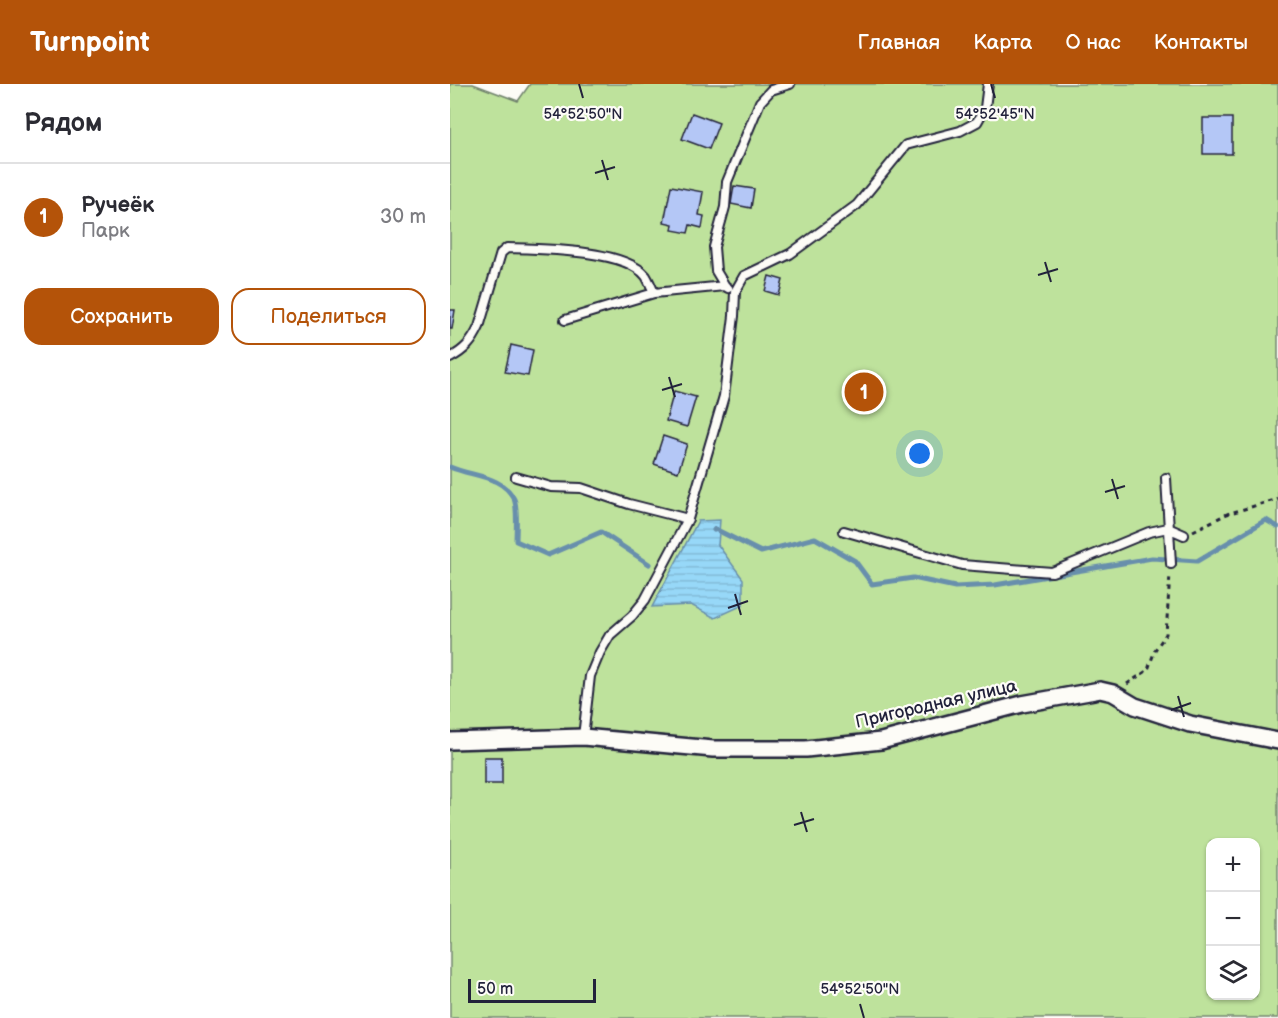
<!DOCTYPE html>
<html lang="ru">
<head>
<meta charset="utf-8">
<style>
	:root { --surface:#fff; --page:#f2f2f3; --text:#2b2b33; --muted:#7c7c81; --line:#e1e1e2; --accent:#b45309 }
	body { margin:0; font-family:"Balsamiq Sans",sans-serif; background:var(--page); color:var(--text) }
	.controls { position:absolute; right:18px; bottom:18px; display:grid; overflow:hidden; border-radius:12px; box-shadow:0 2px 4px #0004 }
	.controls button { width:54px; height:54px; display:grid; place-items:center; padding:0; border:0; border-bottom:2px solid var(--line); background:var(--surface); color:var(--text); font:30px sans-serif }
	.scale { position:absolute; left:18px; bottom:15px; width:128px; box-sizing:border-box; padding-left:6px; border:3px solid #22223b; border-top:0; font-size:16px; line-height:21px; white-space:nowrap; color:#22223b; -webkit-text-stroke:4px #fdfcf7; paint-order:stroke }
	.you { position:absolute; left:470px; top:370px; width:21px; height:21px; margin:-15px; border:4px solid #fff; border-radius:50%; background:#1a73e8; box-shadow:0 0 0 9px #1a73e833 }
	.badge { display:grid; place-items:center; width:39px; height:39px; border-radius:50%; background:var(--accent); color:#fff; font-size:20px; font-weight:700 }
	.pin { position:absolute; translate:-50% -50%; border:3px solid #fff; box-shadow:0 2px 6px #0006 }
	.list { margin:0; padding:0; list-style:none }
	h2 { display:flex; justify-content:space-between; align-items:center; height:78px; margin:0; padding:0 24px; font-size:26px }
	h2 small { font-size:20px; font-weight:400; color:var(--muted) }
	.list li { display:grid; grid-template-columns:39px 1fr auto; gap:18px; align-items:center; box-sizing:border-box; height:108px; padding:0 24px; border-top:2px solid var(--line) }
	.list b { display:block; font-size:22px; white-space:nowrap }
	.list p { margin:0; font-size:20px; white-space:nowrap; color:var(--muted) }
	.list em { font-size:20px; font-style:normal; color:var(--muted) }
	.actions { display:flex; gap:12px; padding:18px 24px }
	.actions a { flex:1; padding:14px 0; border:2px solid var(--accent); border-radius:18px; text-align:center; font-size:21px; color:var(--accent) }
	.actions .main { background:var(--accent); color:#fff }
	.icon { flex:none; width:33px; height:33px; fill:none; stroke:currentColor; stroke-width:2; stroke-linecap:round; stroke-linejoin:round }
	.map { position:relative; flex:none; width:828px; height:934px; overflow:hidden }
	header { display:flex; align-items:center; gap:36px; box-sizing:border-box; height:84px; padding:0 30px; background:var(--accent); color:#fff }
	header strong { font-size:28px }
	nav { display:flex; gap:33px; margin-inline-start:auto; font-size:21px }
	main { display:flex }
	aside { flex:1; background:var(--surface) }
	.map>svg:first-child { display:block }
	.green { fill:#bee29c; stroke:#70826c; stroke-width:1.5; fill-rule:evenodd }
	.water { fill:url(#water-rules); stroke:#688fac; stroke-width:1.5 }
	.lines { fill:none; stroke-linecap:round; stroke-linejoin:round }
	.stream { stroke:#688fac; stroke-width:5 }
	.building { fill:#b4c7f6; stroke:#22223b; stroke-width:1.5 }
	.lane-casing { stroke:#22223b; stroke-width:12 }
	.street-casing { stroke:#22223b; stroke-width:20 }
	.path { stroke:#22223b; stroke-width:3; stroke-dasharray:4.5 4.5; stroke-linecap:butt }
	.lane { stroke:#fdfcf7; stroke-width:8 }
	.street { stroke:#fdfcf7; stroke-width:15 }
	.ticks { fill:none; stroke:#22223b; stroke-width:2 }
	.labels { text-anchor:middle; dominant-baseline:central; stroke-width:4.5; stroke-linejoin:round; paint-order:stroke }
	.street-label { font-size:18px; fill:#22223b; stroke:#fdfcf7 }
	.ticks-label { font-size:15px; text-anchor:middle; fill:#22223b; stroke:#fdfcf7; stroke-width:4.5; stroke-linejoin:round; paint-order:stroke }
</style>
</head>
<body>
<header>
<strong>Turnpoint</strong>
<nav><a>Главная</a><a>Карта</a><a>О нас</a><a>Контакты</a></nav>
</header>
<main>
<aside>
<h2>Рядом<small></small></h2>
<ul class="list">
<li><span class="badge">1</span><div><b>Ручеёк</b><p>Парк</p></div><em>30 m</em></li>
</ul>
<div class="actions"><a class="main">Сохранить</a><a>Поделиться</a></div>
</aside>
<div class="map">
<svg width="828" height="934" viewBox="0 0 828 934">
	<defs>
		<pattern id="water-rules" width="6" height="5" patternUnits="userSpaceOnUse" patternTransform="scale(1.5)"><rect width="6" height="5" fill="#97d8f8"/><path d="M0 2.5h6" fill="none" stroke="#82b9d6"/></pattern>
	</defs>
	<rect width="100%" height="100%" fill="#fdfcf7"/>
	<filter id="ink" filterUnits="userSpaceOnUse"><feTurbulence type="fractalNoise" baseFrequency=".0167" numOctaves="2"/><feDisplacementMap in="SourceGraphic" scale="12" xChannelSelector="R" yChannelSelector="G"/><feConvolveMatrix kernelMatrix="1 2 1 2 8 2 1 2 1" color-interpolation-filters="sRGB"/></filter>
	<g filter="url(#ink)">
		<path class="green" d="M0 0H23L68 17 80 0H828V652L737 631 649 600 434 651 351 661 0 652Z
			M649 612 698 634 828 662V934H0V664L153 659 352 668 567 624ZM760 758H806V912H760Z"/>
		<path class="water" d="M270 436 268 461 293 495V521L265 534 241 521 202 523 248 437Z"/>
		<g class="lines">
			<path class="stream" d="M0 383C23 393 52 391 64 415 68 423 66 447 66 457L98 471 151 448 199 480
				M264 446 265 445 311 468 365 454 405 477 422 500 463 494 505 503 545 501 702 474 747 477 816 436 828 443"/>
		</g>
		<path class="building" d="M242 29 269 39 259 65 232 55Z
			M753 34H782V70H753Z
			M221 102 253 108 249 131 254 132 252 144 240 141 238 149 222 146 223 140 214 138Z
			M284 102 304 105 301 124 281 120Z
			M319 192 333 196 329 211 315 207Z
			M0 226H5L2 245H0Z
			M61 261 83 266 78 292 55 288Z
			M224 307 246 313 237 343 216 337Z
			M213 352 237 360 228 388 204 380Z
			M34 673H52V700H34Z"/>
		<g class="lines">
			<defs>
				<path id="lane" d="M275 202 266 187 264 163 275 123 277 98 310 18 321 6 340 0
					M115 236 204 209 275 202 278 204
					M0 274C15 266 22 258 29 243L51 169 57 164C90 165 175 165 196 192 199 197 202 204 204 209
					M66 393 101 403 131 404 179 420 238 435
					M716 394 721 480
					M394 447 512 481 602 488 699 448 718 444 734 451
					M133 653 140 592 150 568 160 551 182 532 195 516 238 435 274 312 284 232 285 208 294 192 340 170 407 121 456 61 510 47 527 38 535 24 538 0"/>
				<path id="street" d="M0 657 133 653 263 665H356L431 657 572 620 650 606 663 609 685 622 740 640 828 657"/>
			</defs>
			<use href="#lane" class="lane-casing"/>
			<use href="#street" class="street-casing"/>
			<path class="path" d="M743 447 777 430 828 415
				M677 600 698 586 705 566 716 550 720 490"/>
			<use href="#lane" class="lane"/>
			<use href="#street" class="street"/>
		</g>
	</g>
	<path class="ticks" d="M129 0 133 14M541 0 545 14M152 76 158 96M145 89 165 83M595 178 601 198M588 191 608 185M219 293 225 313M212 306 232 300M662 395 668 415M655 408 675 402M285 510 291 531M278 524 298 517M728 612 734 633M721 626 741 619M351 728 357 748M344 741 364 735M410 920 414 934"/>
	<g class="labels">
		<g class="street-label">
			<text transform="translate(486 620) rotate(-13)">Пригородная улица</text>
		</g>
	</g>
	<g class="ticks-label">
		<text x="133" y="35">54°52'50"N</text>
		<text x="545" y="35">54°52'45"N</text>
		<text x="410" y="910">54°52'50"N</text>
	</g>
</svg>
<div class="controls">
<button>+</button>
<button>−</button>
<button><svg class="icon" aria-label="layers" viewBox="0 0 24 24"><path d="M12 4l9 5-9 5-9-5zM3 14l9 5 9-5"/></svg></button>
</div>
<div class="scale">50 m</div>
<div class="you"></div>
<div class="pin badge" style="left:414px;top:308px">1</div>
</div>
</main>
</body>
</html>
